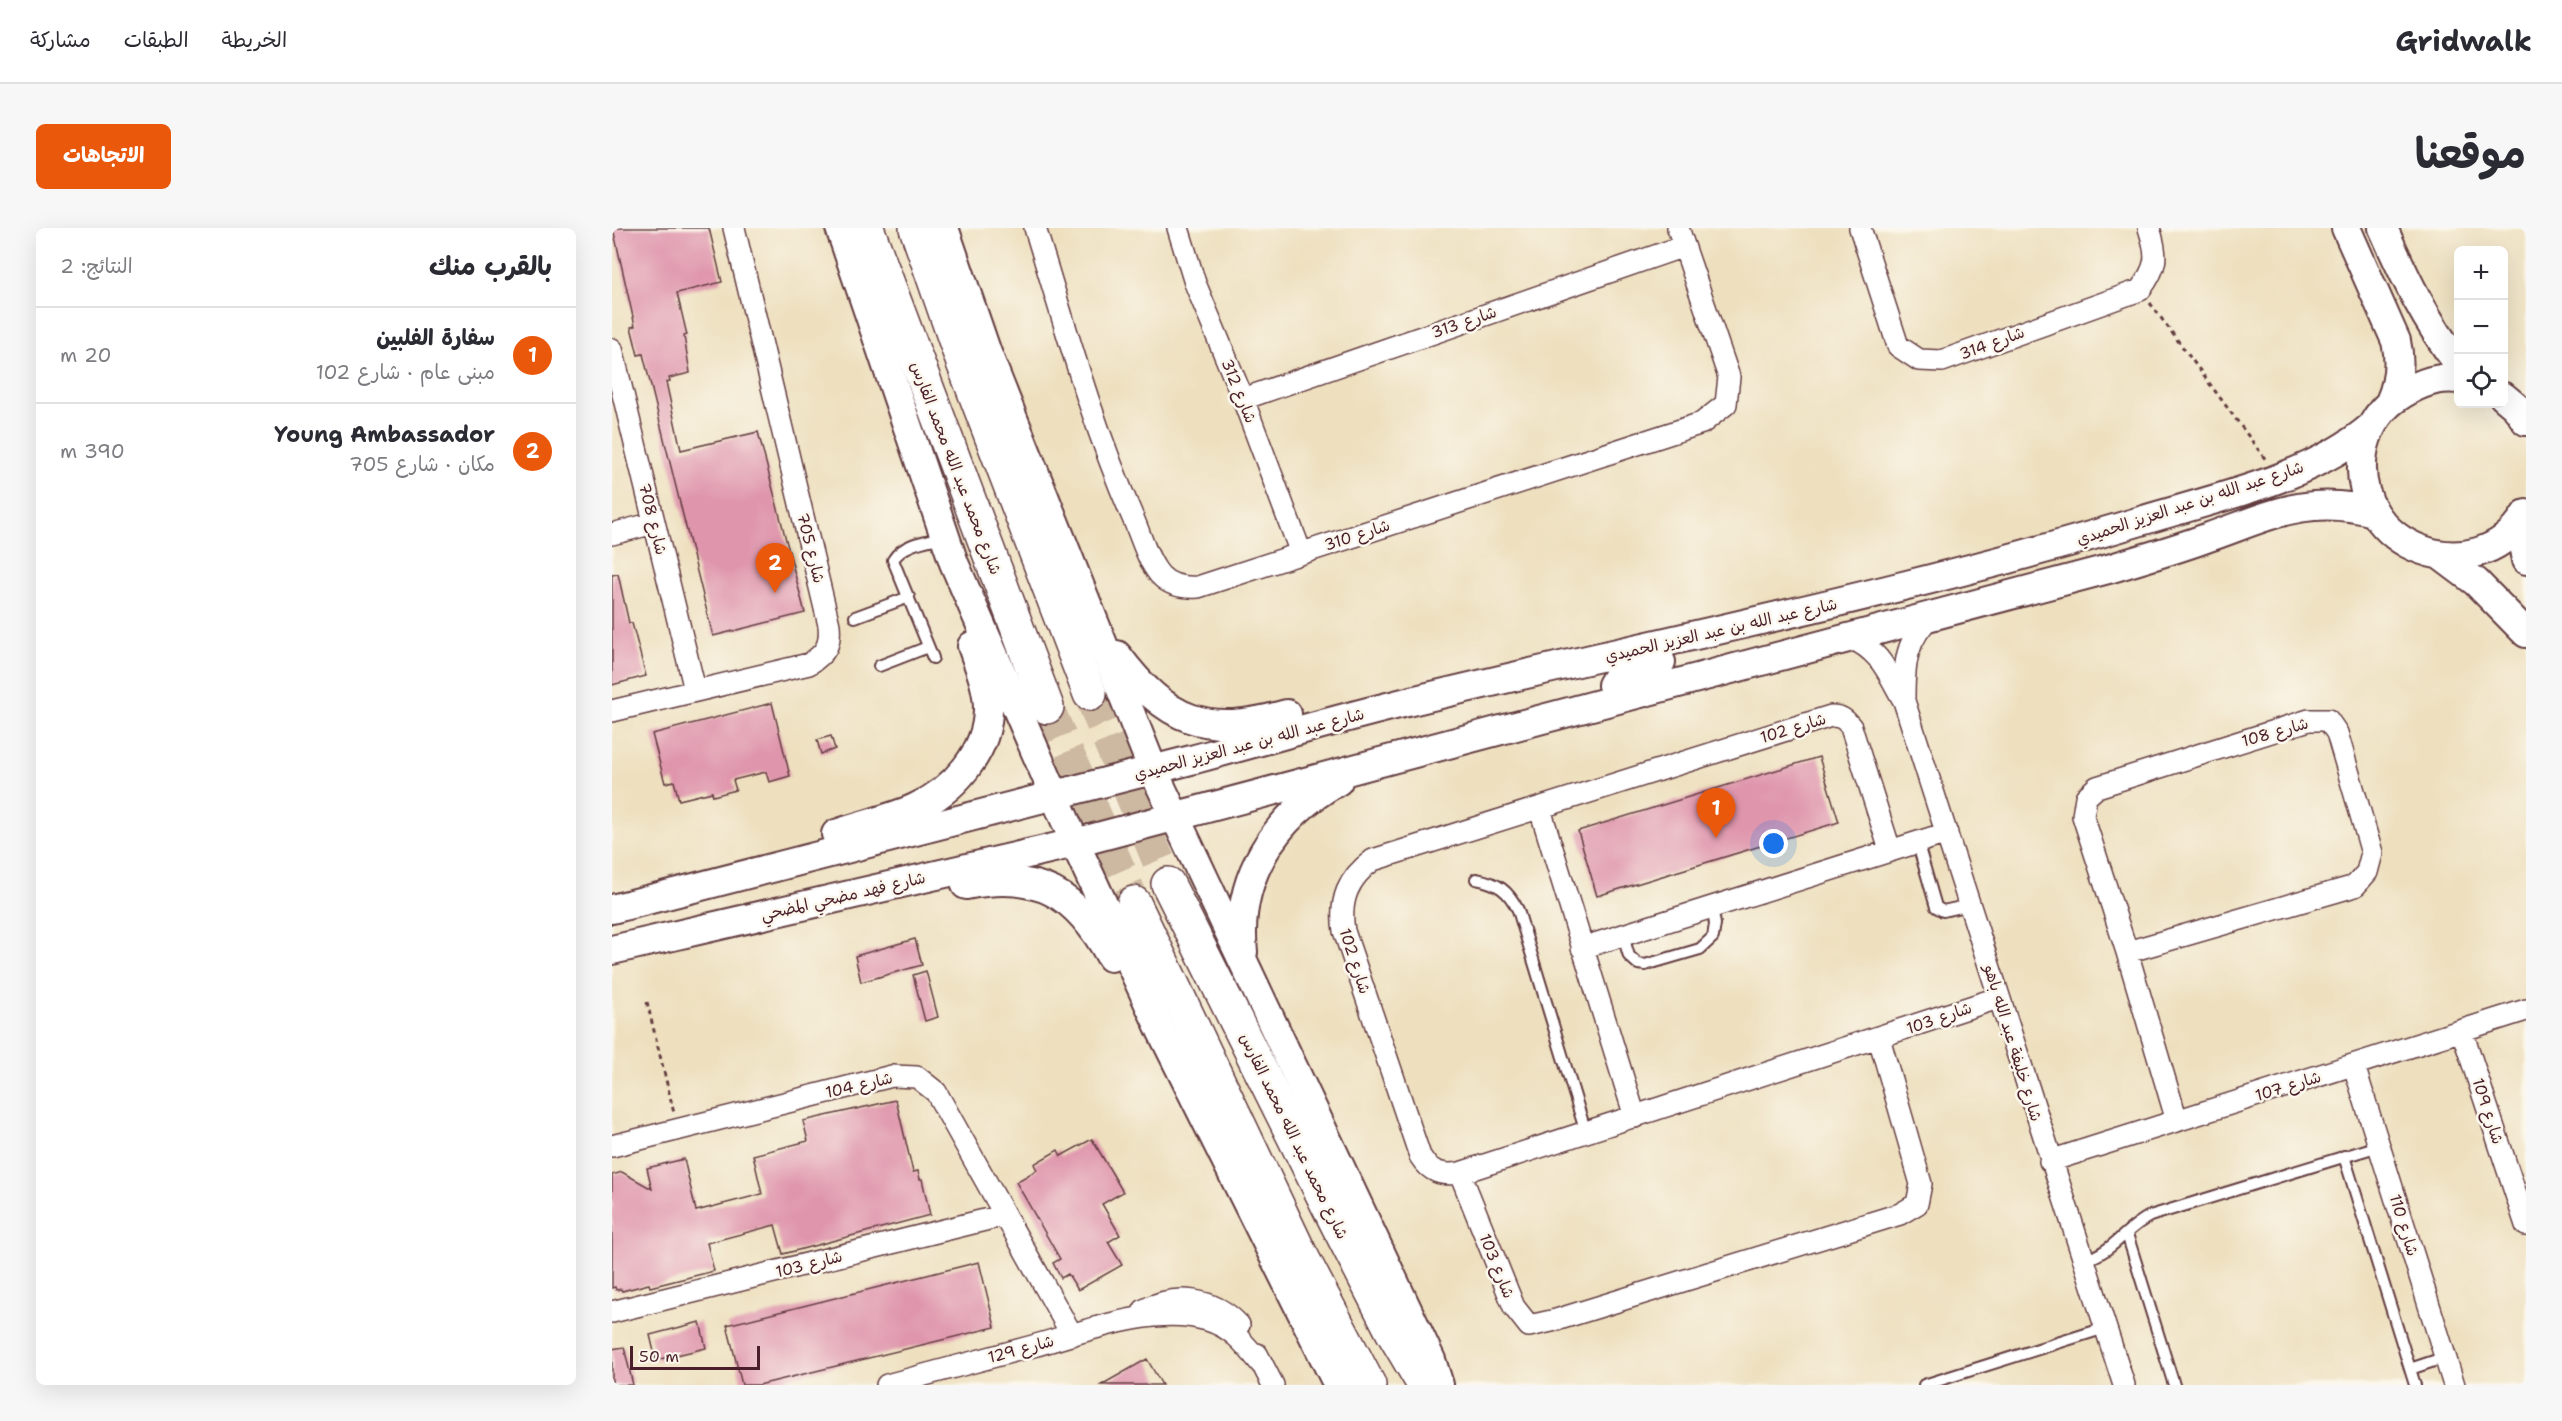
<!DOCTYPE html>
<html lang="ar">
<head>
<meta charset="utf-8">
<style>
	:root { --surface:#fff; --page:#f7f7f7; --text:#2b2b33; --muted:#7c7c81; --line:#e1e1e2; --accent:#ea580c }
	body { margin:0; font-family:"Shantell Sans","Playpen Sans Arabic",sans-serif; background:var(--page); color:var(--text); direction:rtl }
	.controls { position:absolute; right:18px; top:18px; display:grid; overflow:hidden; border-radius:9px; box-shadow:0 6px 24px #0002 }
	.controls button { width:54px; height:54px; display:grid; place-items:center; padding:0; border:0; border-bottom:2px solid var(--line); background:var(--surface); color:var(--text); font:30px sans-serif }
	.scale { position:absolute; left:18px; bottom:15px; width:130px; box-sizing:border-box; padding-left:6px; border:3px solid #4a1f2b; border-top:0; font-size:16px; line-height:21px; white-space:nowrap; color:#4a1f2b; -webkit-text-stroke:4px #fbf7ec; paint-order:stroke }
	.you { position:absolute; left:1162px; top:616px; width:21px; height:21px; margin:-15px; border:4px solid #fff; border-radius:50%; background:#1a73e8; box-shadow:0 0 0 9px #1a73e833 }
	.badge { display:grid; place-items:center; width:39px; height:39px; border-radius:50%; background:var(--accent); color:#fff; font-size:20px; font-weight:700 }
	.pin { position:absolute; translate:-50% -50px; filter:drop-shadow(0 2px 3px #0008) }
	.pin::after { content:''; position:absolute; top:32px; width:21px; height:18px; background:inherit; clip-path:polygon(0 0,100% 0,50% 100%) }
	.list { margin:0; padding:0; list-style:none }
	h2 { display:flex; justify-content:space-between; align-items:center; height:78px; margin:0; padding:0 24px; font-size:26px }
	h2 small { font-size:20px; font-weight:400; color:var(--muted) }
	.list li { display:grid; grid-template-columns:39px 1fr auto; gap:18px; align-items:center; box-sizing:border-box; height:96px; padding:0 24px; border-top:2px solid var(--line) }
	.list b { display:block; font-size:22px; white-space:nowrap }
	.list p { margin:0; font-size:20px; white-space:nowrap; color:var(--muted) }
	.list em { font-size:20px; font-style:normal; color:var(--muted) }
	.icon { flex:none; width:33px; height:33px; fill:none; stroke:currentColor; stroke-width:2; stroke-linecap:round; stroke-linejoin:round }
	.map { position:relative; flex:none; width:1914px; height:1157px; overflow:hidden; direction:ltr; border-radius:9px }
	header { display:flex; align-items:center; gap:36px; box-sizing:border-box; height:84px; padding:0 30px; background:var(--surface); border-bottom:2px solid var(--line) }
	header strong { font-size:28px }
	nav { display:flex; gap:33px; margin-inline-start:auto; font-size:21px }
	.intro { display:flex; align-items:center; justify-content:space-between; box-sizing:border-box; height:144px; padding:0 36px }
	h1 { margin:0; font-size:42px }
	.button { padding:15px 27px; border-radius:9px; background:var(--accent); color:#fff; font-size:21px; font-weight:700 }
	main { display:flex; gap:36px; padding:0 36px }
	aside { flex:1; background:var(--surface); border-radius:9px; box-shadow:0 6px 24px #0002 }
	.map>svg:first-child { display:block }
	.building { fill:#df95ac }
	.lines { fill:none; stroke-linecap:round; stroke-linejoin:round }
	.primary-tunnel { stroke:#cdb9a1; stroke-width:33; stroke-dasharray:33 16; stroke-linecap:butt }
	.lane-casing { stroke:#633c41; stroke-width:14 }
	.street-casing { stroke:#633c41; stroke-width:24 }
	.secondary-casing { stroke:#633c41; stroke-width:32 }
	.primary-casing { stroke:#633c41; stroke-width:36 }
	.path { stroke:#633c41; stroke-width:3; stroke-dasharray:4.5 4.5; stroke-linecap:butt }
	.lane { stroke:#fff; stroke-width:10 }
	.street { stroke:#fff; stroke-width:21 }
	.secondary { stroke:#fff; stroke-width:28 }
	.primary { stroke:#fff; stroke-width:33 }
	.labels { text-anchor:middle; dominant-baseline:central; stroke-width:5; stroke-linejoin:round; paint-order:stroke }
	.street-label { font-size:16px; fill:#4a1f2b; stroke:#fbf7ec }
</style>
</head>
<body>
<header>
<strong>Gridwalk</strong>
<nav><a>الخريطة</a><a>الطبقات</a><a>مشاركة</a></nav>
</header>
<div class="intro"><h1>موقعنا</h1><a class="button">الاتجاهات</a></div>
<main>
<div class="map">
<svg width="1914" height="1157" viewBox="0 0 1914 1157">
	<rect width="100%" height="100%" fill="#fbf7ec"/>
	<filter id="ink" filterUnits="userSpaceOnUse"><feTurbulence type="fractalNoise" baseFrequency=".0167" numOctaves="2"/><feDisplacementMap in="SourceGraphic" scale="12" xChannelSelector="R" yChannelSelector="G"/><feConvolveMatrix kernelMatrix="1 2 1 2 8 2 1 2 1" color-interpolation-filters="sRGB"/></filter>
	<filter id="wash" filterUnits="userSpaceOnUse"><feTurbulence type="fractalNoise" baseFrequency=".008" numOctaves="4" result="noise"/><feDisplacementMap in="SourceGraphic" scale="24" xChannelSelector="R" yChannelSelector="G"/><feGaussianBlur stdDeviation="1.35" result="paint"/><feColorMatrix in="noise" values="0 0 0 0 0 0 0 0 0 0 0 0 0 0 0 0 0 1.4 0 .05"/><feComposite in="paint" operator="in"/></filter>
	<g filter="url(#wash)">
		<rect width="100%" height="100%" fill="#eee0bf"/>
		<g id="blocks">
			<path class="building" d="M1 0H97L110 54 65 65 75 107 72 108 78 145 57 150 58 153 54 154 69 222 146 204 193 385 101 408 31 126 26 127 19 99 23 98Z
				M6 346 17 395H20L34 448 0 457V347Z
				M160 475 178 548 157 554 154 544 121 552 124 562 101 568 100 564 67 572 62 553 53 555 40 506Z
				M219 508 223 521 209 526 205 512Z
				M1207 529 1227 594 985 668 966 603Z
				M303 711 310 737 249 754 243 728Z
				M314 743 326 789 313 793 301 747Z
				M284 872 301 944 306 943 308 951H310L318 987 171 1026 163 997 95 1015 102 1043 38 1059 37 1056 10 1063 9 1061 4 1062 3 1059 0 1060V947L10 944 40 961 35 940 72 931 84 983 150 966 141 927 196 913 191 893Z
				M480 911 511 964 490 976 508 1007 496 1014 510 1037 466 1062 456 1046 449 1050 441 1035 448 1031 404 954 425 942 422 936 446 922 449 928Z
				M367 1034 383 1099 147 1157H130L115 1097Z
				M88 1094 94 1120 44 1132 38 1107Z
				M12 1119 21 1157H0V1121Z
				M535 1131 550 1157H489Z"/>
		</g>
	</g>
	<g filter="url(#ink)">
		<use href="#blocks" fill-opacity="0" stroke="#633c41" stroke-width="1.5"/>
		<g class="lines">
			<path class="primary-tunnel" d="M478 466 556 656
				M435 479 522 675"/>
			<defs>
				<path id="lane" d="M243 389 297 369
					M321 430 281 332C291 315 315 313 332 309
					M267 438 316 419
					M1305 613 1324 679 1331 683 1358 677
					M864 651C886 655 896 662 906 682L974 905
					M1011 708 1017 728 1026 736 1033 737 1088 721 1101 709 1103 696 1100 679
					M1732 928 1803 1157
					M1515 1006 1562 1157
					M1471 1033C1503 1023 1511 1002 1538 988L1767 918
					M1798 1141 1834 1129
					M1312 1157 1493 1100"/>
				<path id="street" d="M423 0C453 97 480 196 521 290 529 308 535 332 548 347 558 358 571 360 586 359L1090 195 1114 176 1117 149 1066 0
					M566 0 583 55 631 171 689 325
					M1248 0 1286 118 1307 132 1330 133 1528 62C1546 38 1546 28 1537 0
					M0 121 83 462
					M631 171 1072 18
					M0 306 42 295
					M1237 409C1270 424 1275 444 1292 473L1512 1157
					M1292 470C1292 436 1294 411 1320 387
					M0 483 197 436C214 425 219 417 217 397L122 0
					M928 581 1023 889
					M1278 622 1239 499C1233 491 1229 488 1219 488L761 632C736 650 727 672 732 703L808 928C818 944 829 948 848 945L1386 770
					M970 720 1335 605
					M1515 724 1471 588 1474 569 1485 559 1697 492H1716L1725 505 1760 625 1755 644 1743 658 1515 724 1565 893
					M1850 803 1914 997
					M1742 838 1842 1157
					M0 918 280 848 305 849 324 864 460 1107
					M1438 933 1914 782
					M848 945 902 1079 917 1098 944 1092 1288 986 1305 976 1309 956 1267 810
					M532 1082C564 1065 602 1070 627 1097
					M0 1084 393 987
					M645 1126 661 1157
					M275 1157C324 1144 372 1131 421 1118 472 1104 542 1076 595 1092 620 1099 634 1117 650 1137"/>
				<path id="secondary" d="M228 0 342 335 463 615 549 802 726 1157
					M332 0 375 125 541 542 819 1132 827 1157
					M1734 0 1784 113C1789 135 1787 154 1778 174
					M1771 0C1792 48 1814 94 1846 135
					M1846 151C1823 148 1801 158 1783 171 1765 184 1754 205 1751 225 1737 320 1865 367 1914 286
					M1892 169 1904 179 1914 193
					M1910 292V311L1914 332
					M1828 327 1864 354 1914 405
					M505 427C555 494 594 509 675 486
					M1004 470 1000 457 1006 447 1049 434
					M224 606C250 597 278 591 303 580 341 563 376 524 376 481 376 459 367 438 360 418
					M354 657C427 643 464 665 499 729
					M0 681C193 632 386 583 579 532 647 514 714 494 783 477 1033 416 1286 367 1532 292 1607 269 1700 250 1760 198
					M0 722 463 615 1500 340C1532 330 1565 321 1597 309 1657 288 1696 266 1762 284
					M631 724C623 650 663 588 726 553"/>
				<path id="primary" d="M255 0 435 479
					M304 0 350 132 478 466
					M556 656 725 996 780 1103 812 1157
					M522 675 687 1023 757 1157"/>
			</defs>
			<use href="#lane" class="lane-casing"/>
			<use href="#street" class="street-casing"/>
			<use href="#secondary" class="secondary-casing"/>
			<use href="#primary" class="primary-casing"/>
			<path class="path" d="M1538 75 1654 232
				M35 774 62 885"/>
			<use href="#lane" class="lane"/>
			<use href="#street" class="street"/>
			<use href="#secondary" class="secondary"/>
			<use href="#primary" class="primary"/>
		</g>
	</g>
	<g class="labels">
		<g class="street-label">
			<text transform="translate(852 94) rotate(-19)">شارع 313</text>
			<text transform="translate(1380 115) rotate(-20)">شارع 314</text>
			<text transform="translate(627 163) rotate(68)">شارع 312</text>
			<text transform="translate(344 240) rotate(69)">شارع محمد عبد الله محمد الفارس</text>
			<text transform="translate(1578 275) rotate(-18)">شارع عبد الله بن عبد العزيز الحميدي</text>
			<text transform="translate(41 291) rotate(76)">شارع 708</text>
			<text transform="translate(745 307) rotate(-18)">شارع 310</text>
			<text transform="translate(199 320) rotate(76)">شارع 705</text>
			<text transform="translate(1109 402) rotate(-13)">شارع عبد الله بن عبد العزيز الحميدي</text>
			<text transform="translate(1181 500) rotate(-17)">شارع 102</text>
			<text transform="translate(1663 504) rotate(-16)">شارع 108</text>
			<text transform="translate(637 516) rotate(-15)">شارع عبد الله بن عبد العزيز الحميدي</text>
			<text transform="translate(231 668) rotate(-13)">شارع فهد مضحي المضحي</text>
			<text transform="translate(743 733) rotate(72)">شارع 102</text>
			<text transform="translate(1327 790) rotate(-19)">شارع 103</text>
			<text transform="translate(1401 815) rotate(73)">شارع خليفة عبد الله باهو</text>
			<text transform="translate(247 857) rotate(-13)">شارع 104</text>
			<text transform="translate(1676 858) rotate(-17)">شارع 107</text>
			<text transform="translate(1876 883) rotate(72)">شارع 109</text>
			<text transform="translate(682 908) rotate(64)">شارع محمد عبد الله محمد الفارس</text>
			<text transform="translate(1792 997) rotate(73)">شارع 110</text>
			<text transform="translate(197 1036) rotate(-14)">شارع 103</text>
			<text transform="translate(885 1038) rotate(68)">شارع 103</text>
			<text transform="translate(409 1121) rotate(-15)">شارع 129</text>
		</g>
	</g>
</svg>
<div class="controls">
<button>+</button>
<button>−</button>
<button><svg class="icon" aria-label="locate" viewBox="0 0 24 24"><circle cx="12" cy="12" r="6"/><path d="M12 2v4M12 18v4M2 12h4M18 12h4"/></svg></button>
</div>
<div class="scale">50 m</div>
<div class="you"></div>
<div class="pin badge" style="left:1104px;top:610px">1</div>
<div class="pin badge" style="left:163px;top:365px">2</div>
</div>
<aside>
<h2>بالقرب منك<small>النتائج: 2</small></h2>
<ul class="list">
<li><span class="badge">1</span><div><b>سفارة الفلبين</b><p>مبنى عام · شارع 102</p></div><em>20 m</em></li>
<li><span class="badge">2</span><div><b>Young Ambassador</b><p>مكان · شارع 705</p></div><em>390 m</em></li>
</ul>
</aside>
</main>
</body>
</html>
